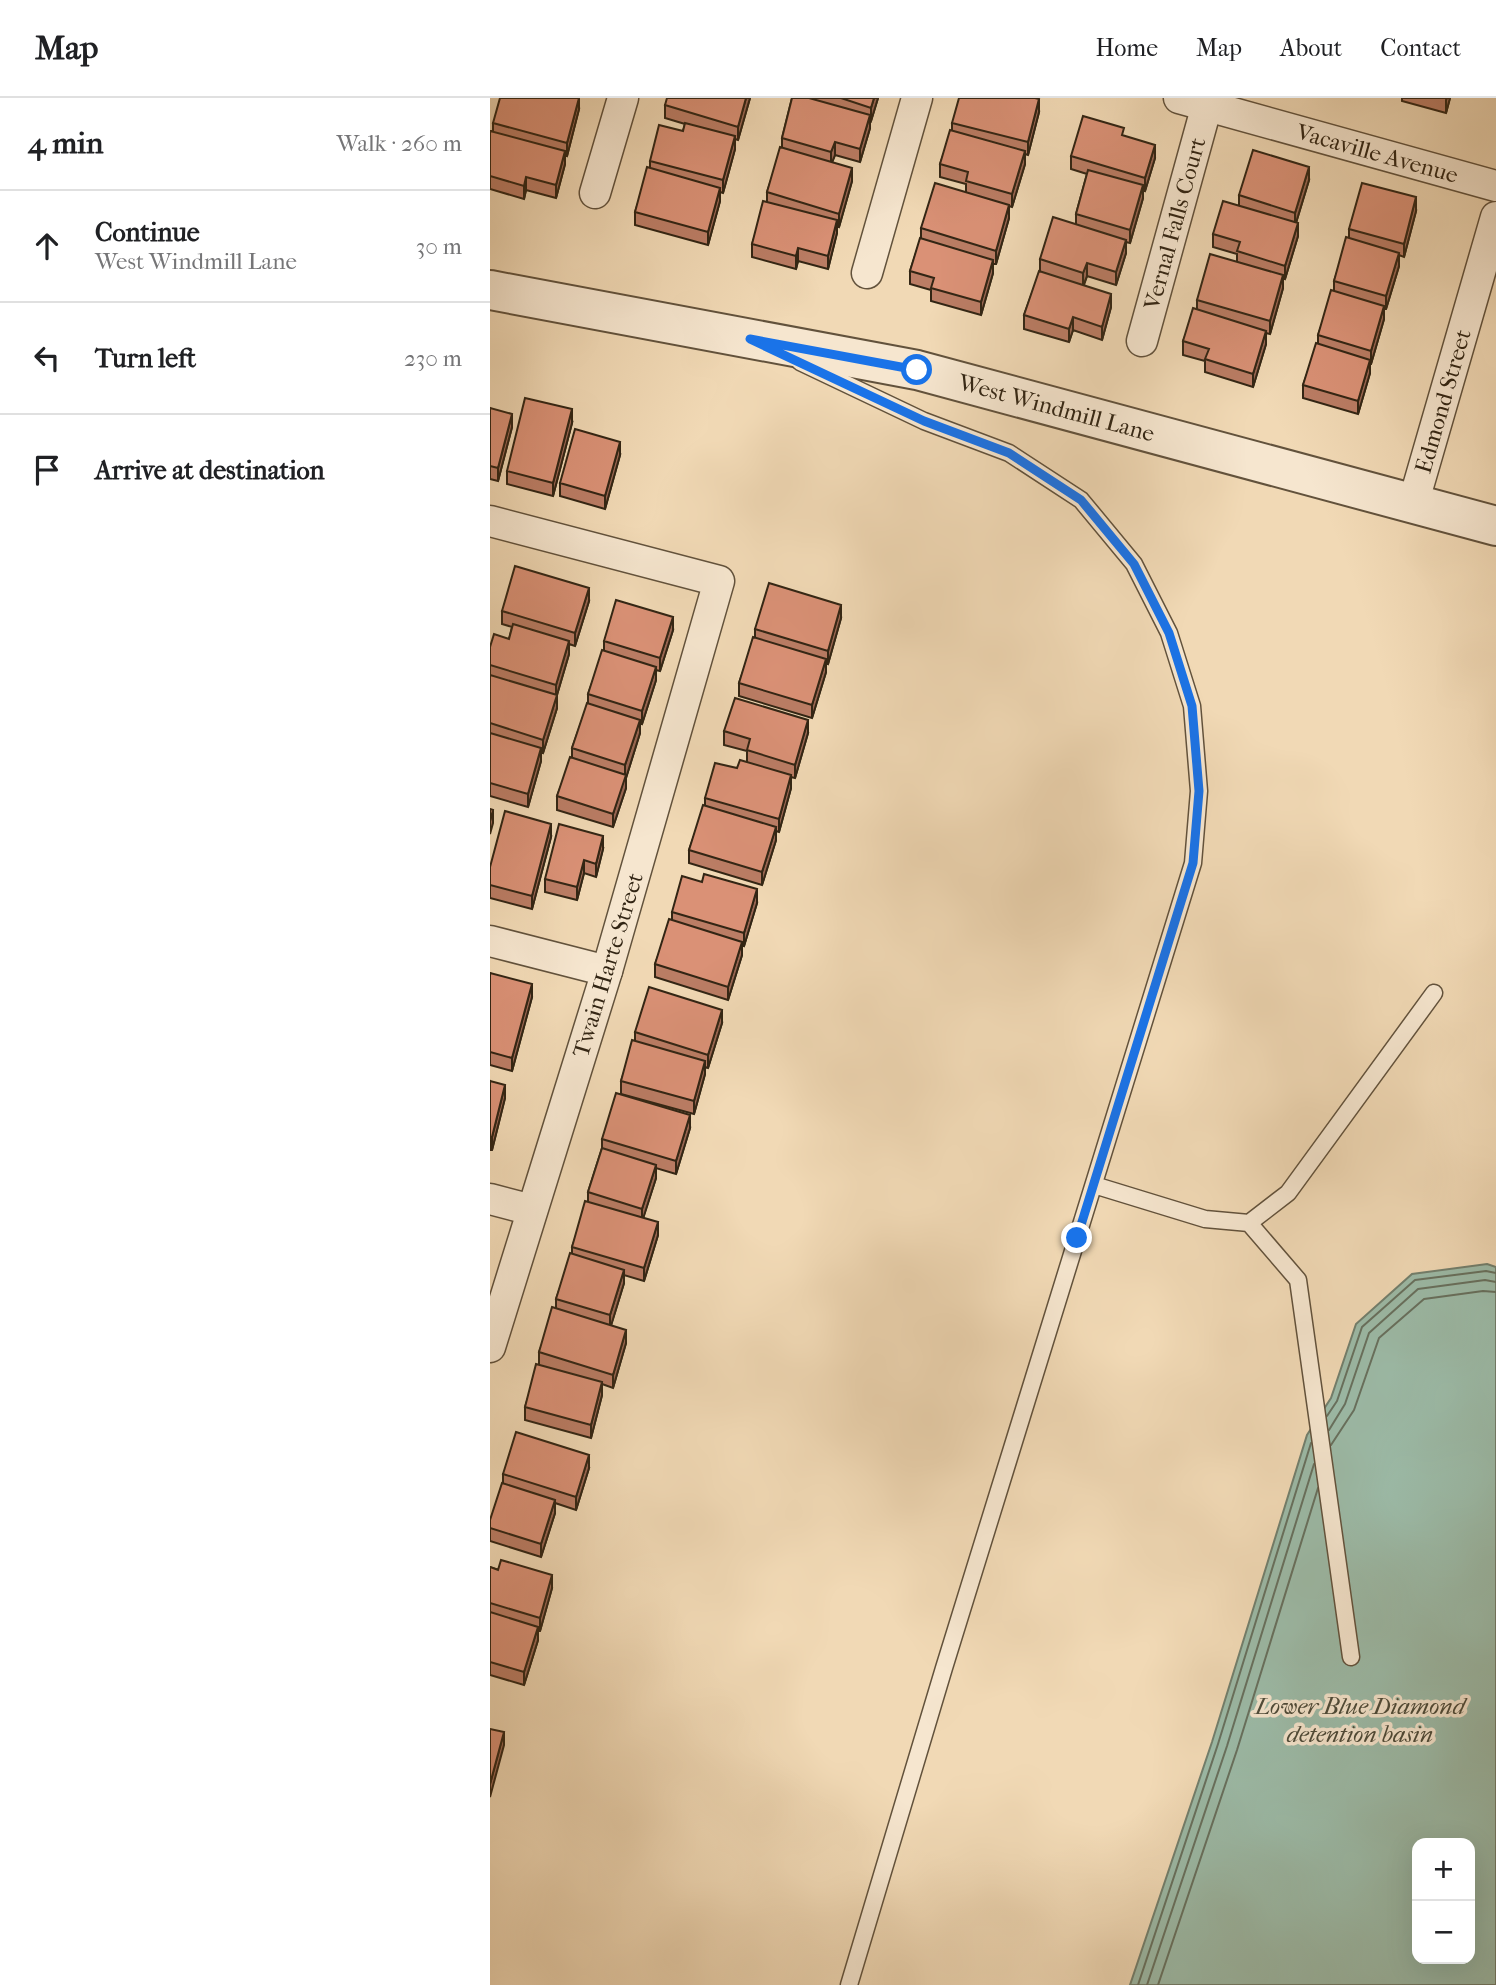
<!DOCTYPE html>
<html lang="en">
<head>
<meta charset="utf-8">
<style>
	:root { --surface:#fff; --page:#f6f6f6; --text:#202124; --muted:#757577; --line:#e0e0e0 }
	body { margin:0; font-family:"IM FELL French Canon",serif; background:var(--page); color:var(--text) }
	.controls { position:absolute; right:21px; bottom:21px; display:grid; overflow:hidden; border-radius:14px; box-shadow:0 7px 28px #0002 }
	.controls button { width:63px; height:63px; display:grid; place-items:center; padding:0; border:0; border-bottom:2px solid var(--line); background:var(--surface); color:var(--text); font:35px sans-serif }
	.stop { position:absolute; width:21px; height:21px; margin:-16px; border:5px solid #1a73e8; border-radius:50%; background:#fff }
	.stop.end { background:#1a73e8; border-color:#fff; box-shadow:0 2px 7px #0008 }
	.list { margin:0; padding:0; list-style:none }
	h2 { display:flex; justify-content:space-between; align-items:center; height:91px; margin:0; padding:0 28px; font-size:30px }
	h2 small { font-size:23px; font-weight:400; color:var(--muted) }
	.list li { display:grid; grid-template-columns:46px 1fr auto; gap:21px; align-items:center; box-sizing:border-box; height:112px; padding:0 28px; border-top:2px solid var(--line) }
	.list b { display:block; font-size:26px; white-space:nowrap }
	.list p { margin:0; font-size:23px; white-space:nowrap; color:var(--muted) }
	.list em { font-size:23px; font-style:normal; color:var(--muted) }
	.icon { flex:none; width:38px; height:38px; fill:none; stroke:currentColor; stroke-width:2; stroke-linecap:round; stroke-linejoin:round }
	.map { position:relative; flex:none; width:1006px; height:1887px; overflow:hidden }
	header { display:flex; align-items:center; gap:42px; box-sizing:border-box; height:98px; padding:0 35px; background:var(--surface); border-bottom:2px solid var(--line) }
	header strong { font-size:33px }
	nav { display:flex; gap:38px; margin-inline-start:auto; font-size:24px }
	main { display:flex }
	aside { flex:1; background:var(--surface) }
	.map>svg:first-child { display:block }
	.water { fill:#9cbba8; stroke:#727f6d; stroke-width:2; fill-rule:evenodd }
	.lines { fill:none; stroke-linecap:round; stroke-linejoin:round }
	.shore { stroke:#67705e; stroke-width:2 }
	.service-casing { stroke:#62523c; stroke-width:19 }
	.minor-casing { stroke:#62523c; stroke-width:33 }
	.tertiary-casing { stroke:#62523c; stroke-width:42 }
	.service { stroke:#f6e6cf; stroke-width:16 }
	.minor { stroke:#f6e6cf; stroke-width:30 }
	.tertiary { stroke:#f6e6cf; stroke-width:38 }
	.wall { fill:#bb7d65; stroke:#322514; stroke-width:2 }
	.shaded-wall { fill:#996653; stroke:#322514; stroke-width:2 }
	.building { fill:#da9176; stroke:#322514; stroke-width:2 }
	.route { stroke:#1a73e8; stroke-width:9 }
	.labels { text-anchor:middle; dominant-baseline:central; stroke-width:7; stroke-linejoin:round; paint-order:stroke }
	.street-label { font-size:23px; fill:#322514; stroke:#f6e6cf }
	.water-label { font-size:24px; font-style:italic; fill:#4c4a39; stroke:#f6e6cf }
</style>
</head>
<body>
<header>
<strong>Map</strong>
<nav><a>Home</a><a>Map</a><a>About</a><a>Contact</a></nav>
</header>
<main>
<aside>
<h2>4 min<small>Walk · 260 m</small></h2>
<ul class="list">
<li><svg class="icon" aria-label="ahead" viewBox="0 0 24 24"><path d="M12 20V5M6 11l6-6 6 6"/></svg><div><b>Continue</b><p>West Windmill Lane</p></div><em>30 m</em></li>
<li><svg class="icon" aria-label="left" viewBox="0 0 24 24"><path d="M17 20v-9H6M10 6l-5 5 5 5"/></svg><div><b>Turn left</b></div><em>230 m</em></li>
<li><svg class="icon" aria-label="arrive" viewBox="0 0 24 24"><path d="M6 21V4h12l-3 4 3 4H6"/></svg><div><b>Arrive at destination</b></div></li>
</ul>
</aside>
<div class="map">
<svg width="1006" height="1887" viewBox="0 0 1006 1887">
	<rect width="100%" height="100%" fill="#f1d9b5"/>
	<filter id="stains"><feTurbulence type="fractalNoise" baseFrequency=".00286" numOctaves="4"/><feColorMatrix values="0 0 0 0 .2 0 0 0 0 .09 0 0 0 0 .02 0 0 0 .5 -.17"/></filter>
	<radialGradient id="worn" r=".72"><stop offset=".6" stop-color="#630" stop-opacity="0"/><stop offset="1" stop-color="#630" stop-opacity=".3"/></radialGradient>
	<path class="water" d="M997 1166 1006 1169V1887H640L722 1644 817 1337 841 1300 866 1226 922 1176ZM927 1745H980V1861H927Z"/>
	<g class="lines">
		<path class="shore" d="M837 1318 847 1303 872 1229 925 1182 996 1173 1006 1175
			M839 1332 855 1306 879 1235 928 1191 995 1182 1006 1184
			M841 1347 864 1312 889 1240 934 1201 993 1193 1006 1194
			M648 1887 728 1646 821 1345
			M657 1887 737 1648 824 1366
			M668 1887 747 1652 828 1390"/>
		<defs>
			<path id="service" d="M310 264 434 323 519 355 591 402 644 466 679 535 702 608 709 693 703 765 454 1570 359 1887
				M604 1087 715 1121 759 1125 798 1095 944 895
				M759 1125 808 1182 861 1559"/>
			<g id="minor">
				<path id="s1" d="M689 0 1006 88"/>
				<path d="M105 95 133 0"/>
				<path d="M377 175 427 0"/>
				<path id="s2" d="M652 243 717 7"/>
				<path id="s3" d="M923 406 1006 119"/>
				<path d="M0 423 229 483 117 873 0 1249"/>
				<path d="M0 843 117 873"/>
				<path d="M0 1101 42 1112"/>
			</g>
			<g id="tertiary">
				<path id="s4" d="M0 192 427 272 1006 428"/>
			</g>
		</defs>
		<use href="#service" class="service-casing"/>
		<use href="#minor" class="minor-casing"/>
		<use href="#tertiary" class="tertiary-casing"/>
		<use href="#service" class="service"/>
		<use href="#minor" class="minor"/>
		<use href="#tertiary" class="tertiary"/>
	</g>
	<path class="wall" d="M260 0 248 42 245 41V51L233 95 230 94V103L218 147 145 127V114L160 70V63L193 33 195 26 175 20V7Z
		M302 0H388L381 23 380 22V30L370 64 345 57 342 64 362 83 349 129 347 128V135L338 171 308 163 306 171 262 159V146L277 104V94L292 50V40Z
		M912 0H960L956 15 912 3Z
		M89 11 77 58 75 57V66L66 100 36 92 34 101 0 91V33H3V25Z
		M549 14 538 57 535 56V66L522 109 519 108V120L506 166H503V175L491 217 441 203V192L420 186V173L431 140V130L476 94V86L450 79V66L462 33V25Z
		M634 38 665 60 655 93 653 92V100L640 145 636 144V155L626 187 597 178 594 187 621 209 612 242 583 232 579 244 534 231V217L550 173V161L586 127V116L597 76 581 71V58Z
		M819 82 806 125 808 138 795 181 793 180V190L780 236 776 235V246L763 289 715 274V263L693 257V243L707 211V202L747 164V156L723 149V136L749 107V97Z
		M926 113 914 159 909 157V168L896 211H894V221L881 266H880V275L868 316 813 300V287L828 246V237L844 193V183L859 140V131Z
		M0 310 22 329 8 383 0 381Z
		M82 325 63 398 17 386V373Z
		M130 357 115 411 70 398V385Z
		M99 503 85 548 79 546V556L67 597V610L53 655 51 654V663L38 709 0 698V549L19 541 22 529 12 526V513Z
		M351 520 338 566 336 565V574L322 620 249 598V585L265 539V531Z
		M183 532 170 573 166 572V582L152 626 150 625V635L136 680V690L123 729 67 712V698L82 660V650L98 605V596L114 552V543Z
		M234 633 318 635 305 680 301 679V690L289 734 286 733V742L272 787 199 765V752L215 707V700L247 670 257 664V653L234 647Z
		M61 739 42 811 0 800V769Z
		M113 751 106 779 94 775 87 802 55 794V781Z
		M267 805 254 848 252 847V857L238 902 165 879V866L182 822V814Z
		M0 875 42 899 22 973 0 967Z
		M232 925 218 970 215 969V976L204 1016 131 996V983L145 943V934Z
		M0 983 15 1000 2 1052H0Z
		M200 1030 186 1076 166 1070V1080L153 1120 168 1137 154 1183 134 1177V1185L121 1227 136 1245 123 1290 112 1286V1297L101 1340 35 1322V1309L49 1267V1254L66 1211V1201L82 1156V1149L98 1104V1094L112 1050V1041Z
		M99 1370 86 1412 65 1405V1415L51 1459 0 1443V1430L13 1385V1376Z
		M0 1469 62 1490 50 1533H48V1542L34 1587 0 1577Z"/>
	<path class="shaded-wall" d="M89 0V11L77 58V45Z
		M256 0H260L248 42V29Z
		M384 0H388L381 23V10Z
		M957 0H960L956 15V2Z
		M549 1V14L538 57V44Z
		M380 17V30L370 64V51Z
		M245 38V51L233 95V82Z
		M345 44V57L341 67V54Z
		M665 47V60L655 93V80Z
		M75 53V66L66 100V87Z
		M535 53V66L522 109V96Z
		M819 69V82L805 128V115Z
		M362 70V83L349 129V116Z
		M36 79V92L34 101V88Z
		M653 87V100L640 145V132Z
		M230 90V103L218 147V134Z
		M926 99V113L914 159V146Z
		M519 107V120L506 166V153Z
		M347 122V135L338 171V158Z
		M808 125V138L795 181V168Z
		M636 142V155L626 187V174Z
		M308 150V163L306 171V158Z
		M909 155V168L896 211V198Z
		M503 162V175L491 217V204Z
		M597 165V178L593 188V175Z
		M793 177V190L780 236V223Z
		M621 196V209L612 242V229Z
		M894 208V221L881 266V253Z
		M583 219V232L579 244V231Z
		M776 233V246L763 289V276Z
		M880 262V275L868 316V303Z
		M82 311V325L63 398V385Z
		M22 316V329L8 383V370Z
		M130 344V357L115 411V398Z
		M99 490V503L85 548V535Z
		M351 507V520L338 566V553Z
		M183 519V532L170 573V560Z
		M79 543V556L66 600V587Z
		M336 561V574L322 620V607Z
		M166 569V582L152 626V613Z
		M67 597V610L53 655V642Z
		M150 622V635L136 680V690L123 729V716L135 677V667Z
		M318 622V635L305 680V667Z
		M51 650V663L38 709V696Z
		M301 677V690L289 734V721Z
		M3 712V725L0 736V723Z
		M61 726V739L42 811V798Z
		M286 729V742L272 787V774Z
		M113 738V751L106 779V766Z
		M94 762V775L87 802V789Z
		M267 791V805L254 848V835Z
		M252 844V857L238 902V889Z
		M42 886V899L22 973V960Z
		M232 912V925L218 970V957Z
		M215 963V976L204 1016V1003Z
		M15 987V1000L2 1052V1039Z
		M200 1017V1030L186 1076V1063Z
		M166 1067V1080L152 1124V1111Z
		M168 1124V1137L154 1183V1170Z
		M134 1172V1185L120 1231V1217Z
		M136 1232V1245L123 1290V1277Z
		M112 1284V1297L101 1340V1327Z
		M99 1357V1370L86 1412V1399Z
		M65 1402V1415L51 1459V1446Z
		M62 1477V1490L50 1533V1520Z
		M48 1529V1542L34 1587V1574Z
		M14 1634V1647L0 1699V1686Z"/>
	<path class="building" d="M10 0H89L77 45 3 25Z
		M177 0H256L248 29 175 7Z
		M302 0H319L380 17 370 51 345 44 341 54 292 40Z
		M351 0H384L381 10Z
		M469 0H545L549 1 538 44 462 25Z
		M593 18 634 30 632 37 665 47 655 80 581 58Z
		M195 25 245 38 233 82 160 63 169 27 193 33Z
		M460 32 535 53 522 96 476 83 478 74 450 66Z
		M0 33 75 53 66 87 36 79 34 88 0 78Z
		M290 49 362 70 349 116 277 94Z
		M763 52 819 69 805 115 749 97Z
		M157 69 230 90 218 134 145 114Z
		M598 72 653 87 640 132 586 116Z
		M445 85 519 107 506 153 431 130Z
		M872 85 926 99 914 146 859 131Z
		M273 103 347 122 338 158 308 150 306 158 262 146Z
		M733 103 808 125 795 168 747 153 750 144 723 136Z
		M563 119 636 142 626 174 597 165 593 175 550 161Z
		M856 139 909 155 896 198 844 183Z
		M430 140 503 162 491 204 441 190 444 180 420 173Z
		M720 156 793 177 780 223 707 202Z
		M549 173 621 196 612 229 583 219 579 231 534 217Z
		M841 192 894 208 881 253 828 237Z
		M703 210 776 233 763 276 715 261 719 251 693 243Z
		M826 245 880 262 868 303 813 287Z
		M35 300 82 311 63 385 17 373Z
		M0 310 22 316 8 370 0 368Z
		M85 331 130 344 115 398 70 385Z
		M25 468 99 490 85 535 12 513Z
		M279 485 351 507 338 553 265 531Z
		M126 502 183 519 170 560 114 543Z
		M23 526 79 543 66 587 0 567V549L4 536 19 541Z
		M263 539 336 561 322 607 249 585Z
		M112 552 166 569 152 613 98 596Z
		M0 577 67 597 53 642 0 625Z
		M245 600 318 622 305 667 257 652 260 641 234 633Z
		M97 605 150 622 135 667 82 650Z
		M0 635 51 650 38 696 0 685Z
		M80 659 136 677 123 716 67 698Z
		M250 662 301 677 289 721 215 700 225 665 247 670Z
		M213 707 286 729 272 774 199 752Z
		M0 711 3 712 0 723Z
		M15 713 61 726 42 798 0 787V769Z
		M69 726 113 738 106 766 94 762 87 789 55 781Z
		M214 776 267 791 254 835 182 814 192 778 212 784Z
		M179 821 252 844 238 889 165 866Z
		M0 875 42 886 22 960 0 954Z
		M159 889 232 912 218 957 145 934Z
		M142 942 215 963 204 1003 131 983Z
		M0 983 15 987 2 1039H0Z
		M126 995 200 1017 186 1063 112 1041Z
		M112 1050 166 1067 152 1111 98 1094Z
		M95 1103 168 1124 154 1170 82 1149Z
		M80 1155 134 1172 120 1217 66 1201Z
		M62 1209 136 1232 123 1277 49 1254Z
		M46 1266 112 1284 101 1327 35 1309Z
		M26 1334 99 1357 86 1399 13 1376Z
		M12 1385 65 1402 51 1446 0 1430V1422Z
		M11 1462 62 1477 50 1520 0 1505V1469L8 1472Z
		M0 1514 48 1529 34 1574 0 1564Z
		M0 1631 14 1634 0 1686Z"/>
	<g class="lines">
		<path class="route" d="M427 272 260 241 434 323 519 355 591 402 644 466 679 535 702 608 709 693 703 765 587 1140"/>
	</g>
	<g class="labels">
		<g class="street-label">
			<text stroke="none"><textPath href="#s1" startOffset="206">Vacaville Avenue</textPath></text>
			<text stroke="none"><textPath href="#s2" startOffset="122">Vernal Falls Court</textPath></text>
			<text stroke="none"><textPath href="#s3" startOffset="107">Edmond Street</textPath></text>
			<text stroke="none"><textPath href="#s4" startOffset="579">West Windmill Lane</textPath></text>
			<text transform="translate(118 867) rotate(-73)">Twain Harte Street</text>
		</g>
		<g class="water-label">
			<text x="870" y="1608">Lower Blue Diamond<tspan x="870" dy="28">detention basin</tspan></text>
		</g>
	</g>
	<rect width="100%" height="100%" filter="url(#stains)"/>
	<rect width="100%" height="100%" fill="url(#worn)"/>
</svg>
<div class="controls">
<button>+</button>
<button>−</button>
</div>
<div class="stop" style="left:427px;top:272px"></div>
<div class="stop end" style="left:587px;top:1140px"></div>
</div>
</main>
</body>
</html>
